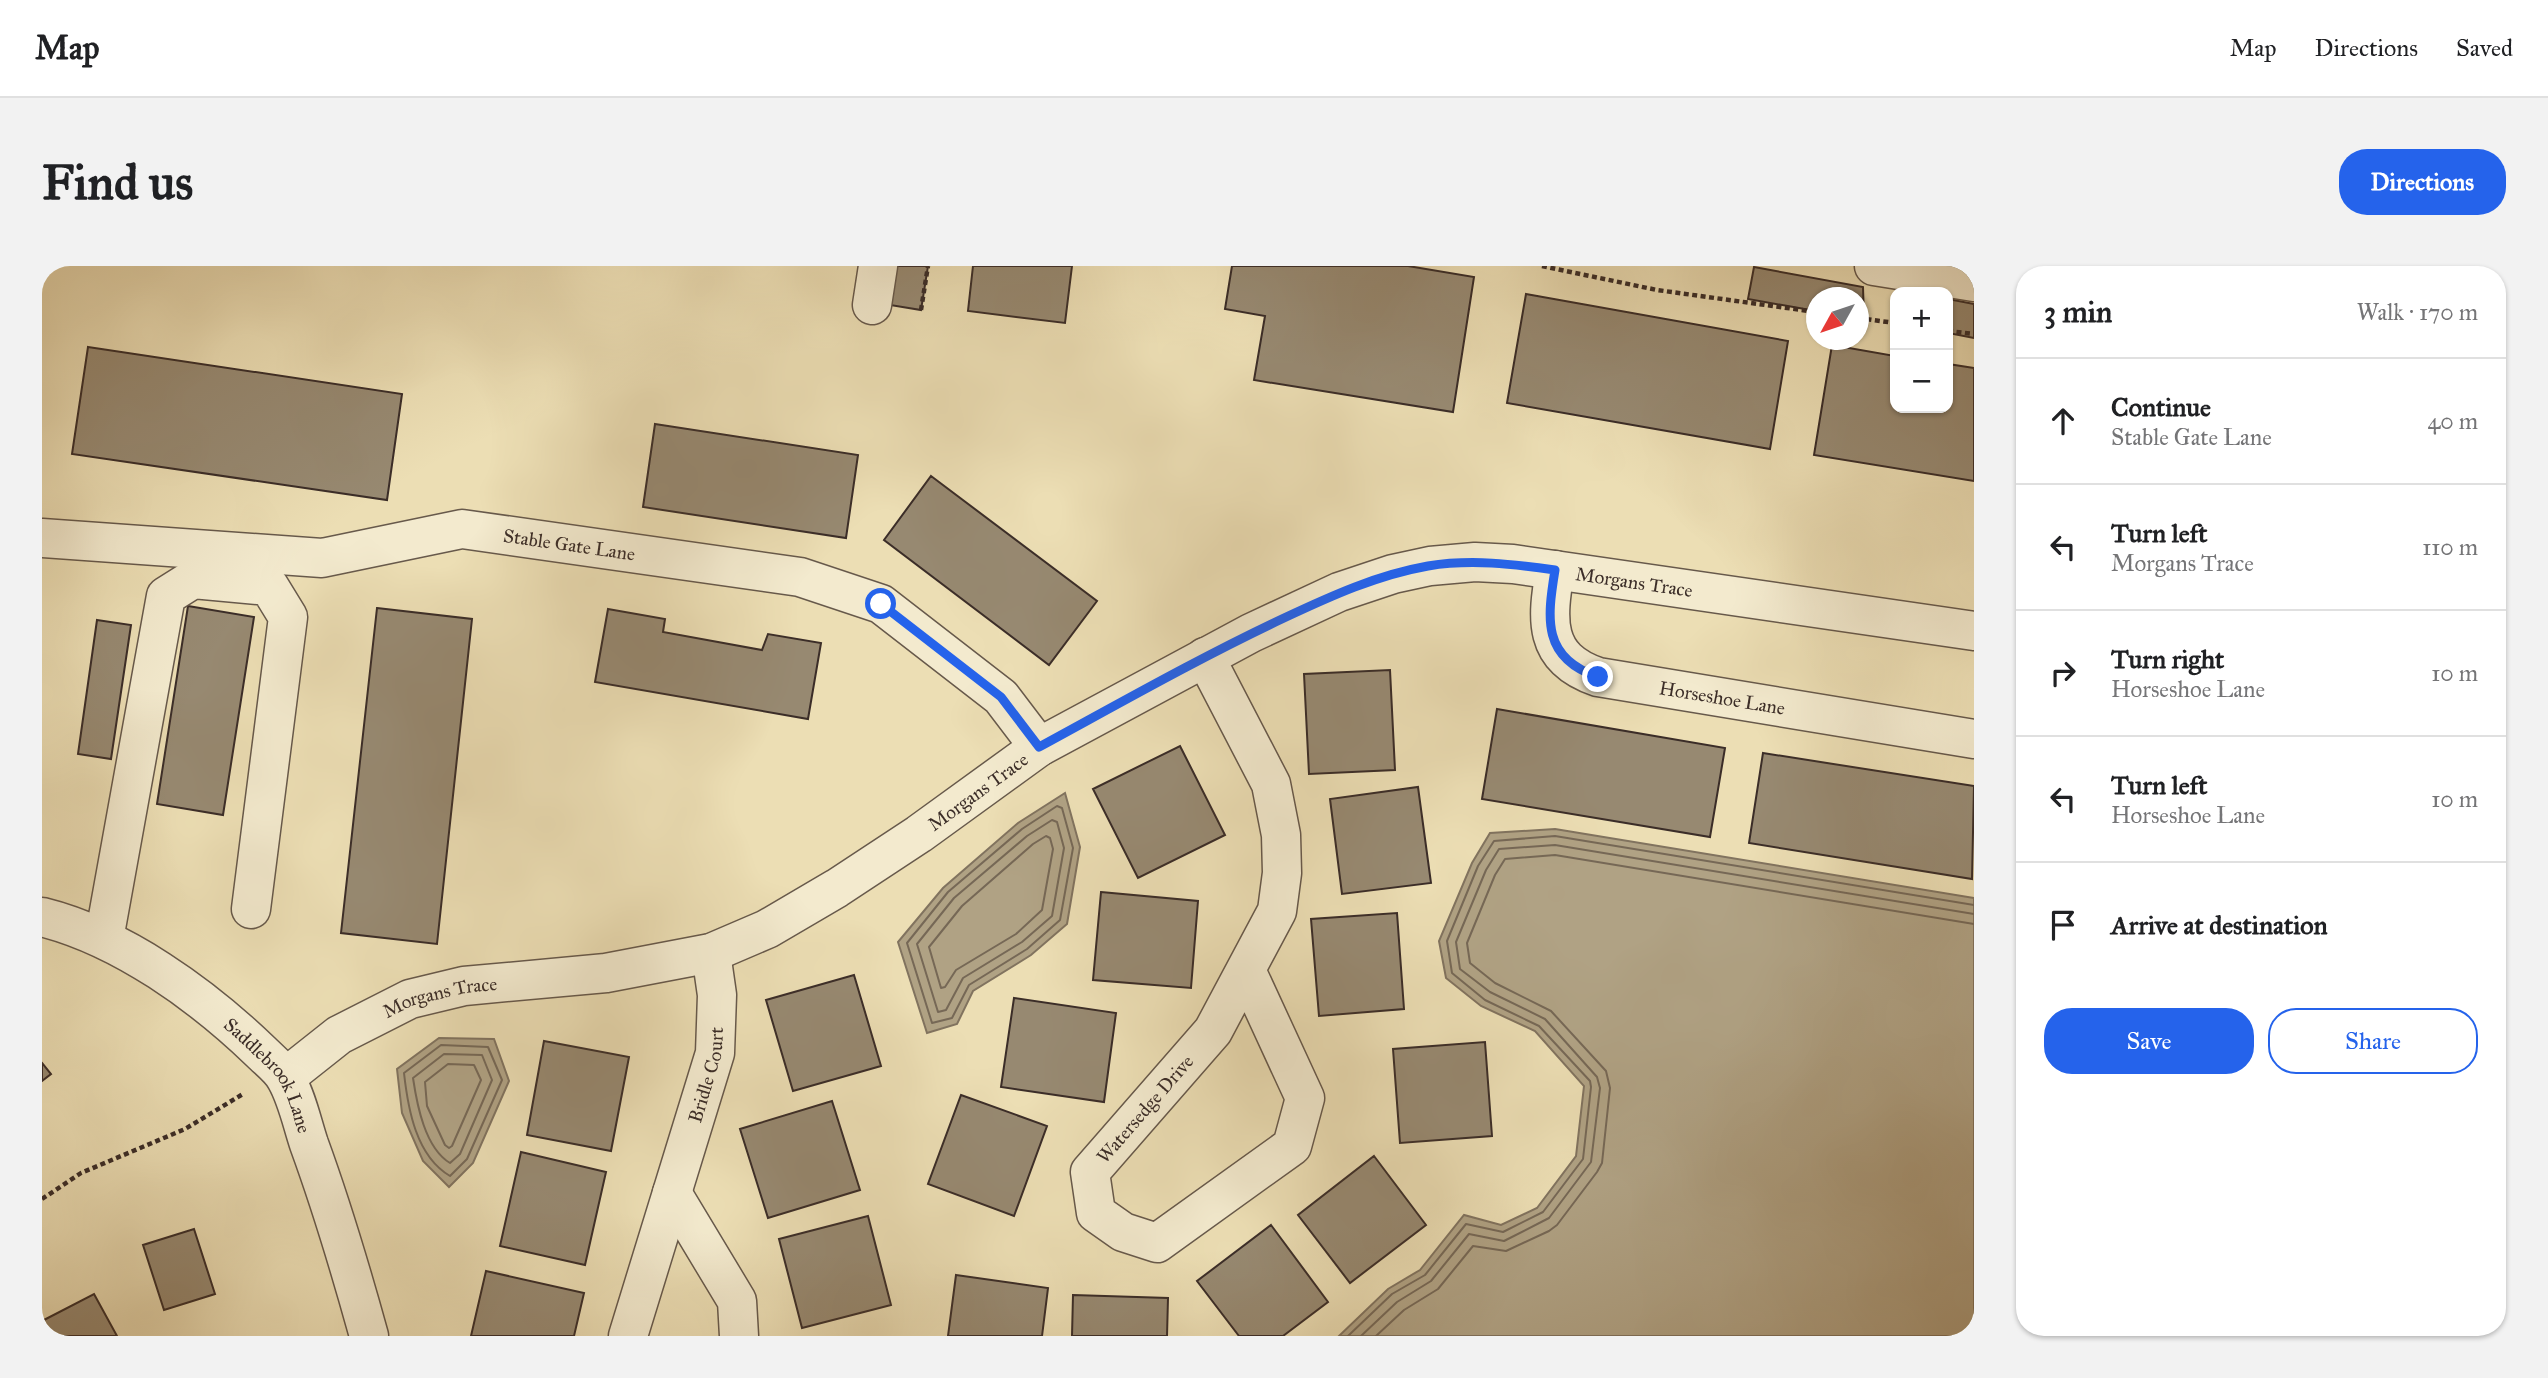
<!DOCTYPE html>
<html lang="en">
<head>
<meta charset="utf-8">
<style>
	:root { --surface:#fff; --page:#f2f2f2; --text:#202124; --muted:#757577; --line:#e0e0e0; --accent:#2563eb }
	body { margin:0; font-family:"IM FELL Great Primer",serif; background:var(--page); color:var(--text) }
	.controls { position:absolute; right:21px; top:21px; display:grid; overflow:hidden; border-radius:14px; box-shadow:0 2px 5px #0004 }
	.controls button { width:63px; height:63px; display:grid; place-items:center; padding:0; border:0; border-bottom:2px solid var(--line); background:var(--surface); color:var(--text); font:35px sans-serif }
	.compass { position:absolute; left:1764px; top:21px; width:63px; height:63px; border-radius:50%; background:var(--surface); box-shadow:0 2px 5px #0004; rotate:230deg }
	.stop { position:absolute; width:21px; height:21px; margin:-16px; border:5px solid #2563eb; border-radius:50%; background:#fff }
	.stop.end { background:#2563eb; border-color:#fff; box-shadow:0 2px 7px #0008 }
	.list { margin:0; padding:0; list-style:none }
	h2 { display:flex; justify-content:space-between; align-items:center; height:91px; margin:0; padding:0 28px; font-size:30px }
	h2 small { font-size:23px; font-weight:400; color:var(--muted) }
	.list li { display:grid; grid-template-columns:46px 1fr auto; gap:21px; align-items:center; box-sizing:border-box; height:126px; padding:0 28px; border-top:2px solid var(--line) }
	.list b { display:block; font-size:26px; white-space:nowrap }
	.list p { margin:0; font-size:23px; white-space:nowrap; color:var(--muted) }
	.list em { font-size:23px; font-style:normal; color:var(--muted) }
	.actions { display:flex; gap:14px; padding:21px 28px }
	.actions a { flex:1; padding:16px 0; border:2px solid var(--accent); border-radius:28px; text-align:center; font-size:24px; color:var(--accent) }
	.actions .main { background:var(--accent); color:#fff }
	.icon { flex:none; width:38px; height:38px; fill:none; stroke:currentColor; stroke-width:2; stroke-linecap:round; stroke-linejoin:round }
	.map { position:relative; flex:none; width:1932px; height:1070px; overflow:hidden; border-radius:28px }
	header { display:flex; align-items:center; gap:42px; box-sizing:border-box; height:98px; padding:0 35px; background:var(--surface); border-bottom:2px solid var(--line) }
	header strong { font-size:33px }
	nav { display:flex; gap:38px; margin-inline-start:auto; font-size:24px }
	.intro { display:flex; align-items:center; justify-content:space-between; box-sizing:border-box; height:168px; padding:0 42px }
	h1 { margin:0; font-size:49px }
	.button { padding:18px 32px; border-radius:28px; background:var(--accent); color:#fff; font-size:24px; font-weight:700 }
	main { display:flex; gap:42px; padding:0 42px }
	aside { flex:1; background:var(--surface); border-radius:28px; box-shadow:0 2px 5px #0004 }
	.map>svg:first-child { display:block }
	.water { fill:#b0a284; stroke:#81735f; stroke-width:2 }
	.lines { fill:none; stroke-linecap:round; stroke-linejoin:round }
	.shore { stroke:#766856; stroke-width:2 }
	.building { fill:#978971; stroke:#3b2d28; stroke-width:2 }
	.minor-casing { stroke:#67594b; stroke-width:41 }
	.path { stroke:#3b2d28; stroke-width:4.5; stroke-dasharray:5 3.5; stroke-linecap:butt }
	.minor { stroke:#f3eace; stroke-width:38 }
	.route { stroke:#2563eb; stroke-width:9 }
	.labels { text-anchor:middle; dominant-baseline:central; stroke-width:5; stroke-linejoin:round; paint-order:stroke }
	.street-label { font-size:19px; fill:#3b2d28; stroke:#f3eace }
</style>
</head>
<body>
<header>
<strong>Map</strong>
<nav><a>Map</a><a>Directions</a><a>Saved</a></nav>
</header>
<div class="intro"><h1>Find us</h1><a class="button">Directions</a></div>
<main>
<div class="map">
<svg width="1932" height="1070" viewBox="0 0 1932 1070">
	<rect width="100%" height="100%" fill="#ecdeb4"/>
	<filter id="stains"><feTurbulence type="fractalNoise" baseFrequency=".00286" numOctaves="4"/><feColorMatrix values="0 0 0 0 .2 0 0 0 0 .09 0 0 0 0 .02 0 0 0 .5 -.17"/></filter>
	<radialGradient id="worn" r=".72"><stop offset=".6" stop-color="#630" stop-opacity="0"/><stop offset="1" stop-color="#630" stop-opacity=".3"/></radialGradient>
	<path class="water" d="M1023 527 1038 581 1025 658 989 689 931 725 915 758 885 767 856 676 901 622 976 557Z
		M1513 563 1932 632V1070H1297L1346 1023 1378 1004 1422 949 1459 959 1495 942 1534 890 1542 820 1493 765 1439 740 1404 712 1397 675 1430 597 1448 567Z
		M397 772 452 773 467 815 431 897 407 921 381 895 360 847 355 803Z"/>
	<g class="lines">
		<path class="shore" d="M1015 540 1020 542 1031 582 1018 654 985 683 927 719 910 752 890 757 865 677 906 626 980 563Z
			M1010 554 1015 556 1022 582 1010 650 980 676 921 712 904 744 896 746 875 678 912 632 985 570Z
			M1004 570 1008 572 1011 583 1000 644 974 668 914 704 903 721 899 722 887 681 920 640 991 578Z
			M399 779 446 781 460 814 425 893 408 910C374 890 366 843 362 807Z
			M402 788 440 789 450 814 418 888 408 897C383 882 375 839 371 812Z
			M406 798 432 799 439 814 410 880 407 882 403 879 385 840 383 816Z
			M1306 1070 1350 1028 1383 1009 1424 958 1461 966 1501 946 1541 893 1549 821 1548 815 1497 760 1443 734 1410 707 1405 675 1436 600 1452 575 1513 570 1932 639
			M1319 1070 1355 1036 1389 1015 1427 968 1462 975 1507 952 1549 896 1558 822 1555 811 1503 753 1448 726 1418 703 1414 676 1444 604 1457 583 1513 579 1932 648
			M1334 1070 1362 1044 1396 1023 1431 980 1464 985 1507 965 1515 959 1555 906 1560 897 1568 822 1564 805 1509 745 1453 717 1428 697 1425 677 1453 609 1463 593 1513 589 1932 658"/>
	</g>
	<path class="building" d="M855 0H886L879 44 848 39Z
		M931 0H1030L1023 57 926 45Z
		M1190 0H1366L1432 11 1411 146 1212 114 1223 50 1183 43Z
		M1712 1 1821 21 1822 54 1816 53V32H1774V45L1706 33Z
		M1484 28 1746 75 1728 183 1465 137Z
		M1906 33 1932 38V72L1906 67Z
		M1790 79 1853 90V142H1906V98L1932 102V215L1772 189Z
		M46 81 360 128 345 234 30 188Z
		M613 158 816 189 804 272 601 241Z
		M889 210 1055 335 1007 399 842 274Z
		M146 340 212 351 181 549 115 538Z
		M335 342 430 353 395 678 299 667Z
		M566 343 623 353 621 366 720 384 726 368 779 377 766 453 553 416Z
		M55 354 89 359 69 493 36 488Z
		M1348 404 1353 504 1267 508 1262 408Z
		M1455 443 1683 482 1668 571 1440 533Z
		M1138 480 1183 569 1096 612 1051 523Z
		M1721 487 1932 520 1930 613 1707 577Z
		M1376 521 1389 617 1300 628 1288 533Z
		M1059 626 1156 635 1149 722 1051 714Z
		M1355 647 1362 743 1277 750 1269 653Z
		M812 709 839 800 751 825 724 734Z
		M972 732 1074 747 1062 836 959 821Z
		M502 775 587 791 569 885 485 869Z
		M1443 776 1450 870 1358 877 1351 783Z
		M0 797 9 808 0 815Z
		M919 829 1005 860 972 950 886 918Z
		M790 835 818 924 726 952 698 863Z
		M479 886 564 906 543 999 458 980Z
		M1332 890 1384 959 1308 1017 1256 949Z
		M826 950 849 1039 760 1062 737 973Z
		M1229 959 1286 1036 1241 1070H1197L1155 1015Z
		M152 963 173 1028 122 1044 101 979Z
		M444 1005 542 1027 532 1070H429Z
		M914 1009 1006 1022 1000 1070H906Z
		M52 1028 75 1070H0V1055Z
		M1031 1029 1126 1032 1125 1070H1030Z"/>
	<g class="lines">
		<defs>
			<g id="minor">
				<path d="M1832 0 1932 16"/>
				<path d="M830 39 836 0"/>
				<path id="s1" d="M0 272 280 292 420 263 758 311 839 338 959 431 997 481"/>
				<path id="s2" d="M1513 304C1505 353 1500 392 1556 411L1932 473"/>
				<path d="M1163 391 1229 518 1239 569 1240 607 1235 645 1171 765 1048 906 1054 947 1081 966 1115 977 1250 880 1263 832 1204 704"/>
				<path id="s3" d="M0 651C80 671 160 729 219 786 227 794 239 803 244 813 255 832 260 857 267 878 290 941 309 1005 327 1070"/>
				<path d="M62 673 124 330 151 313 227 320 246 351 209 643"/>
				<path id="s4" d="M244 811 297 769 368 733 422 720 564 707 669 687 725 663 795 622 877 568 997 481 1209 367 1297 326 1351 308 1388 300 1433 296 1471 298 1932 365"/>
				<path d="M630 927 695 1035 697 1070"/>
				<path id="s5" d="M586 1070 673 787 675 729 669 687"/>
			</g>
		</defs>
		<use href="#minor" class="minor-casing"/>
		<path class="path" d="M1500 0 1615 24 1774 46
			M879 44 886 0
			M1816 52 1853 57
			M1906 65 1932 68
			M0 933 39 907 143 863 201 828"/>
		<use href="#minor" class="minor"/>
	</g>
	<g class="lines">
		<path class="route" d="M839 338 959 431 997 481C1078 437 1159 391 1242 352 1289 330 1335 309 1386 300 1429 293 1471 298 1513 304 1505 353 1500 392 1556 411"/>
	</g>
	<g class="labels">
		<g class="street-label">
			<text stroke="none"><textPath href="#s1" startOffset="532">Stable Gate Lane</textPath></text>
			<text stroke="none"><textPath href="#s4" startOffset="1479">Morgans Trace</textPath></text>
			<text stroke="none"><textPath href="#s2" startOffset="256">Horseshoe Lane</textPath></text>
			<text stroke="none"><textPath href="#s4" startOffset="765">Morgans Trace</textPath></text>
			<text stroke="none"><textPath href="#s4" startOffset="177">Morgans Trace</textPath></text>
			<text stroke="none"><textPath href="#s5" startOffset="273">Bridle Court</textPath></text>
			<text stroke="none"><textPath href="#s3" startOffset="284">Saddlebrook Lane</textPath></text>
			<text transform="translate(1103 843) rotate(-49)">Watersedge Drive</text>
		</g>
	</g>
	<rect width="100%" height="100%" filter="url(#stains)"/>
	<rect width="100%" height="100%" fill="url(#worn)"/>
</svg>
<div class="controls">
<button>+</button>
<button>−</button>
</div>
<svg class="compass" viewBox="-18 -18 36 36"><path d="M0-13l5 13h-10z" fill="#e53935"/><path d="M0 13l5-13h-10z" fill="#757577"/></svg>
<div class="stop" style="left:839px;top:338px"></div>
<div class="stop end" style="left:1556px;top:411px"></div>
</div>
<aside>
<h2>3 min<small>Walk · 170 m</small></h2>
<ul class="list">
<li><svg class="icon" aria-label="ahead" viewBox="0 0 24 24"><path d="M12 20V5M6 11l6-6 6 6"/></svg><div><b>Continue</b><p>Stable Gate Lane</p></div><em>40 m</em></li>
<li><svg class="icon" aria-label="left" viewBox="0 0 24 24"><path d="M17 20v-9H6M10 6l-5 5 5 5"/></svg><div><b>Turn left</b><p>Morgans Trace</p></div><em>110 m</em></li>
<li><svg class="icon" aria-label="right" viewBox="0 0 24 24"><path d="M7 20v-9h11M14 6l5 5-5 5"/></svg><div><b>Turn right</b><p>Horseshoe Lane</p></div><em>10 m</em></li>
<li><svg class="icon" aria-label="left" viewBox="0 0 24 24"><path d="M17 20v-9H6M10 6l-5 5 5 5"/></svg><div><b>Turn left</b><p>Horseshoe Lane</p></div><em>10 m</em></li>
<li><svg class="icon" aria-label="arrive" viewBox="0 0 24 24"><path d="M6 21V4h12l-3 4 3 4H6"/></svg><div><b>Arrive at destination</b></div></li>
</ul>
<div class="actions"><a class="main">Save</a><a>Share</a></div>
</aside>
</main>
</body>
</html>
